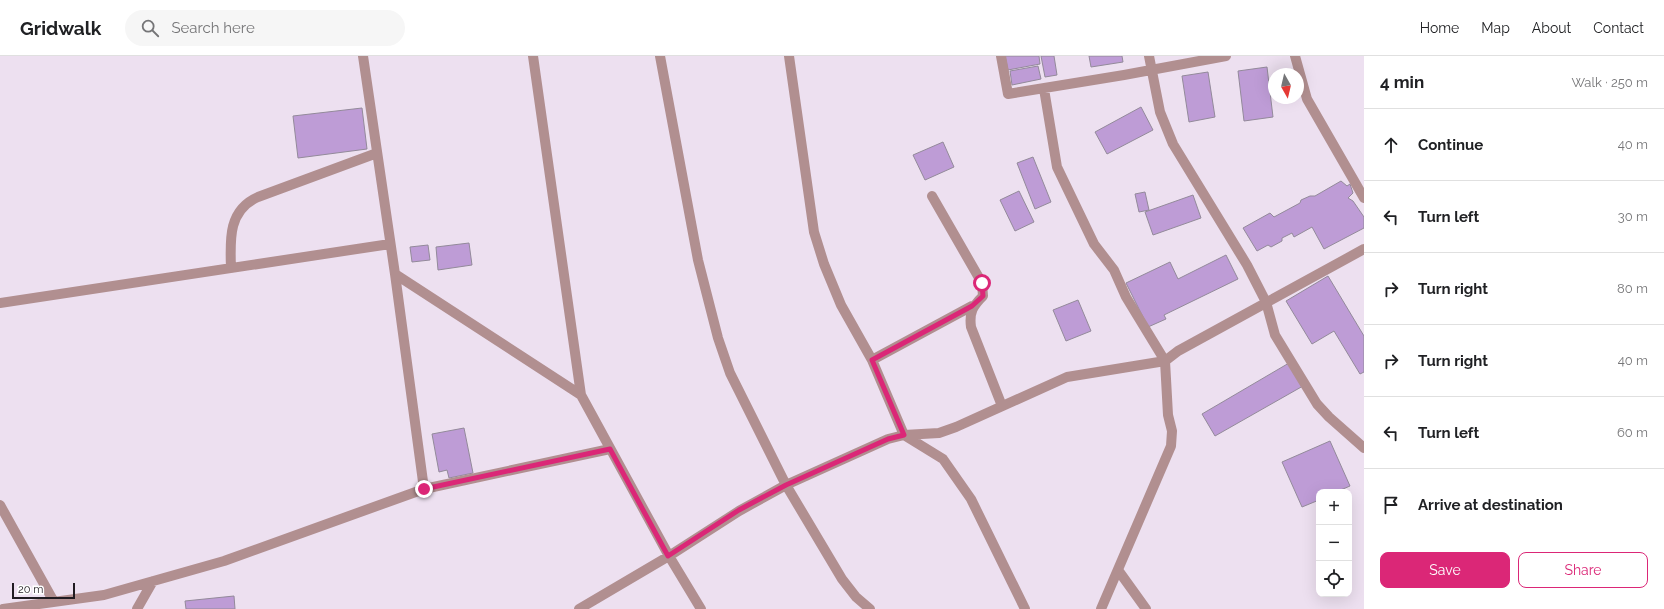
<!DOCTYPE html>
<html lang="en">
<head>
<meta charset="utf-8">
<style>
	:root { --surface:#fff; --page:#f6f6f6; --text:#202124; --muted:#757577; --line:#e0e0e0; --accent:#db2777 }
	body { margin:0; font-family:Raleway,sans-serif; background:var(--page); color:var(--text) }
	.controls { position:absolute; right:12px; bottom:12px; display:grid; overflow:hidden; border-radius:8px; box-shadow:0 4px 16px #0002 }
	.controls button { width:36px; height:36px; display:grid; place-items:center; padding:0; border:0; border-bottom:1px solid var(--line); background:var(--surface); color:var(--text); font:20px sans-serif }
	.compass { position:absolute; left:1268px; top:12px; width:36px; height:36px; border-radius:50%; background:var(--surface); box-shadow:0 4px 16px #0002; rotate:172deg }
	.scale { position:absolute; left:12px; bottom:10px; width:63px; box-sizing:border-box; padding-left:4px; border:2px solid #201b21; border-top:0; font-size:11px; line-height:14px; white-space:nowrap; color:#201b21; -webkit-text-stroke:3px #fff; paint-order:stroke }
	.stop { position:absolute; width:12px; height:12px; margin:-9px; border:3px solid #db2777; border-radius:50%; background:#fff }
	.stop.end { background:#db2777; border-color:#fff; box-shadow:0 1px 4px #0008 }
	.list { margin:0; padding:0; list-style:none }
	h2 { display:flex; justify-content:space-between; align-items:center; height:52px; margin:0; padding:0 16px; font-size:17px }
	h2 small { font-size:13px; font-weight:400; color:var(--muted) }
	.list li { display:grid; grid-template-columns:26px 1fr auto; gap:12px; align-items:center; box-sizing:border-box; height:72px; padding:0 16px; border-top:1px solid var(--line) }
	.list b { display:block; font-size:15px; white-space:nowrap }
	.list em { font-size:13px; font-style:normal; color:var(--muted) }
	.actions { display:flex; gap:8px; padding:12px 16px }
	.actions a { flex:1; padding:9px 0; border:1px solid var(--accent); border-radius:8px; text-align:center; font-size:14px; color:var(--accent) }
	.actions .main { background:var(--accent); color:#fff }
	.icon { flex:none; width:22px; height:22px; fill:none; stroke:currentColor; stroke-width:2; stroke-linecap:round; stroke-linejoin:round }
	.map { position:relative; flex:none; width:1364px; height:553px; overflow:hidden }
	header { display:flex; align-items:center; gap:24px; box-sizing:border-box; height:56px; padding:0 20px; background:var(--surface); border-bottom:1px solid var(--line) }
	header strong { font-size:19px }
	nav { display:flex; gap:22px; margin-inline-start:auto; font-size:14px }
	.search { width:280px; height:36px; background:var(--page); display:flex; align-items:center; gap:10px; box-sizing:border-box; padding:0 14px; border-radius:22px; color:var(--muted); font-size:15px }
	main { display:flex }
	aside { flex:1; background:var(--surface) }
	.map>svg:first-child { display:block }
	.building { fill:#be9cd6; stroke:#938a9a }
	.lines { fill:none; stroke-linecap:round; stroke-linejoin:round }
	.minor { stroke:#b18f90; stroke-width:10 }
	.route { stroke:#db2777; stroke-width:5 }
</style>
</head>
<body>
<header>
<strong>Gridwalk</strong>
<div class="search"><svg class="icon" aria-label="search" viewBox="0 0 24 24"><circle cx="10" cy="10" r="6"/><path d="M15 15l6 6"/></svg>Search here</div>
<nav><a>Home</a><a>Map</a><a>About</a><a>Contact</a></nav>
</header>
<main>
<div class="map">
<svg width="1364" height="553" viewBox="0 0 1364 553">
	<rect width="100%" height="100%" fill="#ede0f0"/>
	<path class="building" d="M1005 0H1039L1040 8 1008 14Z
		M1041 0H1054L1057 19 1045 21Z
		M1089 0H1122L1123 6 1091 11Z
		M1038 10 1041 23 1012 29 1010 15Z
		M1267 11 1273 61 1244 65 1238 15Z
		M1208 16 1215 61 1189 66 1182 20Z
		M1141 51 1153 74 1107 98 1095 76Z
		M362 52 367 93 298 102 293 60Z
		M943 86 954 111 925 124 913 99Z
		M1033 101 1051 146 1035 153 1017 107Z
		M1341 125 1347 130 1350 128 1353 137 1348 142 1353 145 1364 161V172L1324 193 1312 171 1294 181 1292 177 1282 182V185L1271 191 1268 189 1257 195 1243 172 1270 157 1274 161 1300 147 1301 144 1310 140H1315Z
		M1019 135 1034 166 1015 175 1000 144Z
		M1145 136 1149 154 1139 156 1135 138Z
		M1193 139 1201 162 1153 179 1145 156Z
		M469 187 472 209 438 214 436 191Z
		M428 189 430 204 412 206 410 191Z
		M1226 199 1238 223 1164 259 1166 263 1148 271 1126 227 1170 206 1178 223Z
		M1328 220 1364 280V316L1360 318 1334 275 1312 288 1286 245Z
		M1078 244 1091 275 1066 285 1053 254Z
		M1289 307 1303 330 1215 380 1202 358Z
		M464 372 473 417 449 422 447 414 439 416 432 378Z
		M1330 385 1350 430 1336 436H1319V444L1302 451 1282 406Z
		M234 540 235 553H186L185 545Z"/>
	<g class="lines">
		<path class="minor" d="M363 0 395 218 424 433
			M533 0 581 339 669 500 701 553
			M660 0 698 204 718 282 730 317 786 429 842 523 856 541 870 553
			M789 0 814 176 824 208 841 249 872 304 904 379 943 403 971 443 1025 553
			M1001 0 1008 38 1124 19 1226 0
			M1149 0 1160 56 1173 88 1247 209 1266 246 1275 279 1317 348 1329 361 1364 392
			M1295 0 1307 43 1364 142
			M1044 33 1057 111 1094 188 1114 214 1126 241 1165 305 1168 359 1172 375 1171 390 1101 553
			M932 140 982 227 983 240C973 250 969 256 971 271L1002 350
			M231 212C230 184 228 154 258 141L377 97
			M395 218 581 339
			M0 247 390 188
			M872 304 972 250
			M0 449 54 546
			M1118 514 1146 553
			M3 553 104 539 224 505 424 433 610 393
			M137 553 153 525
			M579 553 669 500 739 455 786 429 888 383 904 379 939 377 956 371 1067 321 1165 305 1178 295 1364 193"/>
	</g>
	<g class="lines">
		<path class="route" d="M424 433 610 393 668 500 739 454 786 429 888 383 904 379 872 304 972 250 983 240 982 227"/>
	</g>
</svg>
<div class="controls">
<button>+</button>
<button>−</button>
<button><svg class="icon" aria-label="locate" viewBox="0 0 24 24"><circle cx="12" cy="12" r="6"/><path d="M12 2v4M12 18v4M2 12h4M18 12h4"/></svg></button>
</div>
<svg class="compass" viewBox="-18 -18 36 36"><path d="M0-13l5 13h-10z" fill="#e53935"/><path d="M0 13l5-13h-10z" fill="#757577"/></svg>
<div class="scale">20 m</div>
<div class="stop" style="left:982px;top:227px"></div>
<div class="stop end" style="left:424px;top:433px"></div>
</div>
<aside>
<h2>4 min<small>Walk · 250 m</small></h2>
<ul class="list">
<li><svg class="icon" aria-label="ahead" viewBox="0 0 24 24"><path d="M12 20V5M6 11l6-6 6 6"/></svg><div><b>Continue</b></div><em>40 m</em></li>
<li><svg class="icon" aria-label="left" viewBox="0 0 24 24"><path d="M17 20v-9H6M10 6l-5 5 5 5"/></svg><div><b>Turn left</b></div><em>30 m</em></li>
<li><svg class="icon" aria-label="right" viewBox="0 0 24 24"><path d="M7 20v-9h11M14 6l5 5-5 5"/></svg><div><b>Turn right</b></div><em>80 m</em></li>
<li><svg class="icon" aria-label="right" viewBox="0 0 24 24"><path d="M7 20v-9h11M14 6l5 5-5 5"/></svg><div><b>Turn right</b></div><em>40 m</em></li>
<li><svg class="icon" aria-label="left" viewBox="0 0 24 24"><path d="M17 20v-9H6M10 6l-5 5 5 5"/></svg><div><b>Turn left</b></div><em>60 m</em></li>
<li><svg class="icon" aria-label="arrive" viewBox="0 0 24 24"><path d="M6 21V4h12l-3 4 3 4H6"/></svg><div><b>Arrive at destination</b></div></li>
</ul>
<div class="actions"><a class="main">Save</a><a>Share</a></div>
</aside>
</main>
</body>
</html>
